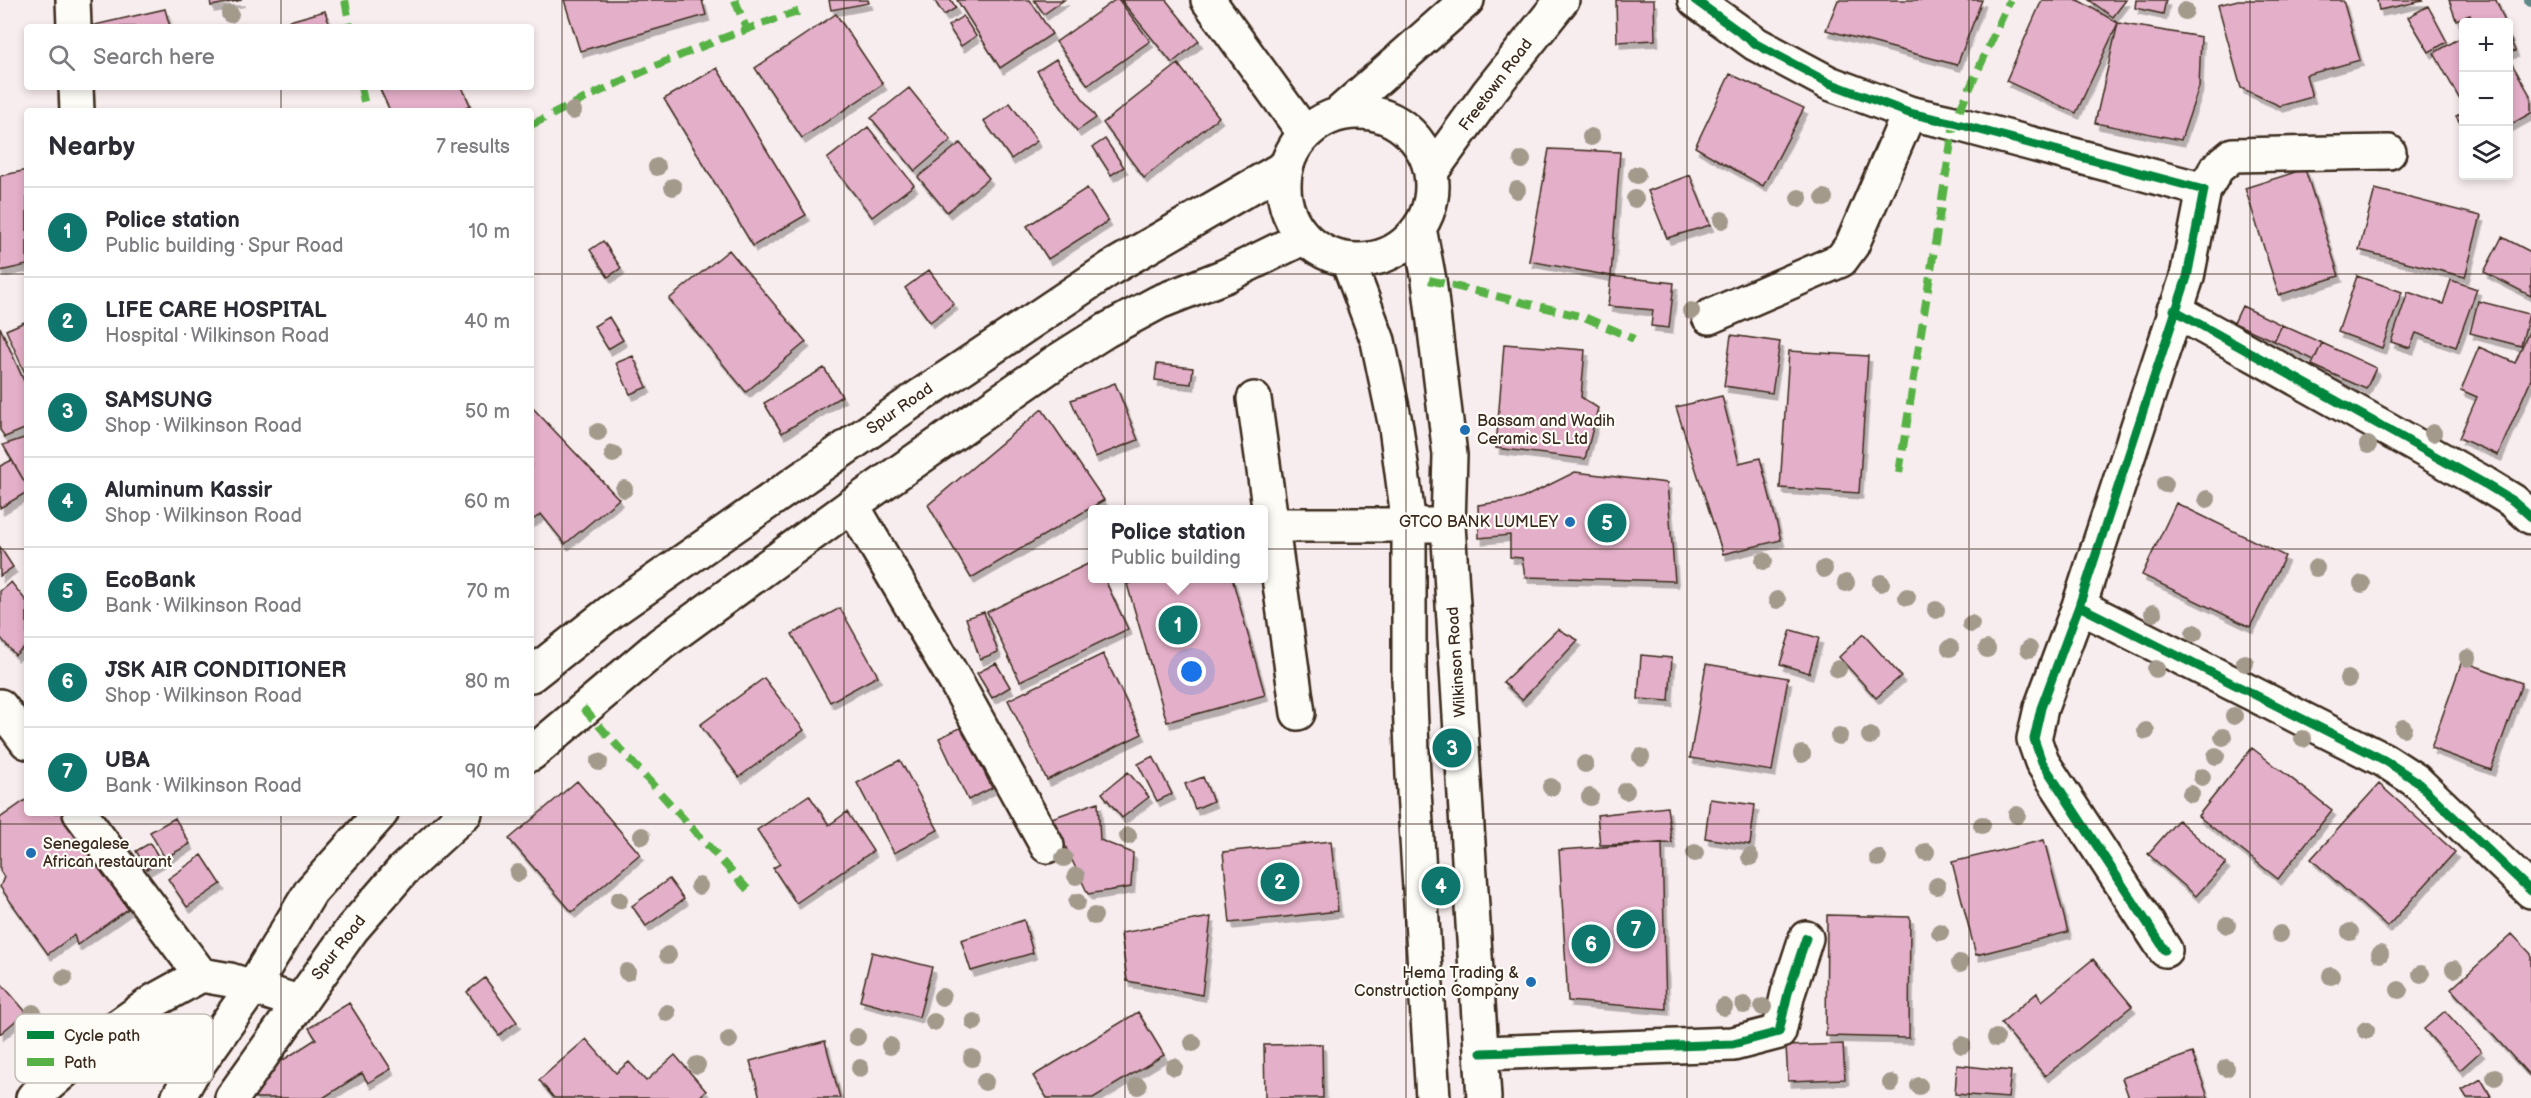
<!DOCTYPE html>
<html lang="en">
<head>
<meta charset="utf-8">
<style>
	:root { --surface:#fff; --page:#f2f2f3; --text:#2b2b33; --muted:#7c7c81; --line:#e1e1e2; --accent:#0f766e }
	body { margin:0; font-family:"Balsamiq Sans",sans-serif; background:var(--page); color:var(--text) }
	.controls { position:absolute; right:18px; top:18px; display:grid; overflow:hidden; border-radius:6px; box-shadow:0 3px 9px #0003 }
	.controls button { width:54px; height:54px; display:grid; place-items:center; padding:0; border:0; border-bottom:2px solid var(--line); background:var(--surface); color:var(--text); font:30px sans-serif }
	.you { position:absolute; left:1192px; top:672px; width:21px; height:21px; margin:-15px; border:4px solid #fff; border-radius:50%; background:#1a73e8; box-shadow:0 0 0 9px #1a73e833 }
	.badge { display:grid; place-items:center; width:39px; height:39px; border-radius:50%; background:var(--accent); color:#fff; font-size:20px; font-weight:700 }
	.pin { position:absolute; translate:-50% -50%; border:3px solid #fff; box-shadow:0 2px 6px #0006 }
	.popup { position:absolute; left:1088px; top:505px; width:180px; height:78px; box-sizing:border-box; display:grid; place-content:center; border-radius:6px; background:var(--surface); filter:drop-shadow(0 2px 4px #0005); font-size:20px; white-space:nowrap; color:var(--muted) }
	.popup b { font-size:22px; color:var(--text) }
	.popup::after { content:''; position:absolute; left:50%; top:100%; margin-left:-12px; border:12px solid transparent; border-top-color:var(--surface) }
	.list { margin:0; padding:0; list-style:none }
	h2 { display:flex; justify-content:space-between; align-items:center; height:78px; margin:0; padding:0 24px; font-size:26px }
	h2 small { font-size:20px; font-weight:400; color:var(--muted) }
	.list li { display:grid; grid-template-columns:39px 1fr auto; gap:18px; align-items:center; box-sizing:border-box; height:90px; padding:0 24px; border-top:2px solid var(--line) }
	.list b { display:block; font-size:22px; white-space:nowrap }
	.list p { margin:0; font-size:20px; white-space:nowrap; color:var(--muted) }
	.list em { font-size:20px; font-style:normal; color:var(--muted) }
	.icon { flex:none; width:33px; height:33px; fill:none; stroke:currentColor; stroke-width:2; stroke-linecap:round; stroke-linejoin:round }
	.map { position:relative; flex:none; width:2531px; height:1098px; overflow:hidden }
	.search { position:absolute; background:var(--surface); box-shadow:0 3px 9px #0003; left:24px; top:24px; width:510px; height:66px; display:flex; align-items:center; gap:15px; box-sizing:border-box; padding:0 21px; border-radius:6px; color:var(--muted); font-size:22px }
	.panel { position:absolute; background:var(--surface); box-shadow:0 3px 9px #0003; left:24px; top:108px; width:510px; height:708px; border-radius:6px }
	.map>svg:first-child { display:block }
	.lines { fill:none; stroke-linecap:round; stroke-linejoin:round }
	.stream { stroke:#5f8988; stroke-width:12 }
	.building { fill:#e4afc8; stroke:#3b2a1e; stroke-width:1.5; filter:url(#shadow) }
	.minor-casing { stroke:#3b2a1e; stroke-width:38 }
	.major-casing { stroke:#3b2a1e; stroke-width:38 }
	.minor { stroke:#fdfcf7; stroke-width:33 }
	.major { stroke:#fdfcf7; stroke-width:33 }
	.quiet { stroke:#57b245; stroke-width:8; stroke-dasharray:15 8; stroke-linecap:butt }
	.cycleway-casing { stroke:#fdfcf7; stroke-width:13 }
	.cycleway { stroke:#00873e; stroke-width:9 }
	.tree { fill:#a39a8c }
	.grid { fill:none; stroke:#3b2a1e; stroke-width:1.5; stroke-opacity:0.55 }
	.poi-dot { fill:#1f6fb2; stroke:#fdfcf7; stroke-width:2 }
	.labels { text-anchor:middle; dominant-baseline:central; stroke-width:4.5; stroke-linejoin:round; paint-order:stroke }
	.street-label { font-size:16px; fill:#3b2a1e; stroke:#fdfcf7 }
	.poi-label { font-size:16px; fill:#3b2a1e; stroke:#fdfcf7; text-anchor:start }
	.key { fill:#fdfcf7; stroke:#c3bdb6; stroke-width:1.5 }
	.key-label { font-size:16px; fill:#3b2a1e }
</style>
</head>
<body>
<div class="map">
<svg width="2531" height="1098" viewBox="0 0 2531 1098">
	<defs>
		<filter id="shadow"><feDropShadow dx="3.5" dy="6" stdDeviation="0" flood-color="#0004"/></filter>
	</defs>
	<rect width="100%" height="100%" fill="#f8edee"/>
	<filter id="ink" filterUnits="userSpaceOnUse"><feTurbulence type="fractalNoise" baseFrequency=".0167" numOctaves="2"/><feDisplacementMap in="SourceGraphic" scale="12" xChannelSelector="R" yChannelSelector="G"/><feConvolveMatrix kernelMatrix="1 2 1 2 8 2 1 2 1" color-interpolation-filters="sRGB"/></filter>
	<g filter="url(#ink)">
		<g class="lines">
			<path class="stream" d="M2530 0 2531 1"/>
		</g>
		<path class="building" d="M210 0H242L211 6Z
			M564 0H702L706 15 580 51Z
			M829 0H868L869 3 831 10Z
			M934 0H951L956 8 944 15Z
			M957 0H1030L1052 34 1000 68Z
			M1034 0H1064L1044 14Z
			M1115 0H1119L1150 41 1088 85 1056 42Z
			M1121 0H1166L1199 41 1172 63Z
			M1616 0H1654L1655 40 1617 42Z
			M1838 0H1982L1957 65 1826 30Z
			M2042 0H2078L2118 23 2076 113 2006 81Z
			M2089 0H2126L2113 17Z
			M2136 0H2166L2163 14 2135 8Z
			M2238 0H2343L2360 60 2306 75 2312 97 2280 106 2241 88 2218 5Z
			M2377 0H2423V1L2379 10Z
			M2449 0H2496L2505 22H2473L2470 15 2456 20Z
			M2428 6 2447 42 2429 52 2408 17Z
			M165 9 170 27H90V26Z
			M325 11 330 27H268Z
			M836 14 883 84 802 138 755 68Z
			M963 16 976 36 961 46 948 26Z
			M2118 23 2201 37 2199 87 2181 140 2095 123Z
			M2508 33 2515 51 2508 53Z
			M2460 38 2464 44V96L2459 98 2434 53Z
			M1056 59 1096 118 1077 131 1037 71Z
			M1178 64 1219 117 1144 178 1103 123Z
			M2512 64 2531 97V113L2508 126V67Z
			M717 68 806 215 753 246 664 99Z
			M1730 74 1804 108 1763 186 1695 147Z
			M379 87H462L470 105 457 111H390Z
			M909 88 951 140 915 171 871 118Z
			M1010 103 1037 141 1011 159 984 121Z
			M2464 112V129L2456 116Z
			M868 127 914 185 872 217 827 159Z
			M1105 139 1124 167 1111 175 1093 147Z
			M960 143 989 178 947 212 918 177Z
			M1549 149 1620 152 1611 276 1529 261Z
			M2305 169 2339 276 2279 295 2245 188Z
			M27 170V265L0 271V176Z
			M1690 175 1710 225 1667 238 1648 191Z
			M1087 188 1108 221 1048 259 1027 226Z
			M2375 189 2481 216 2465 277 2359 250Z
			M2502 237 2531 252V296L2484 272Z
			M603 241 621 268 608 277 590 250Z
			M729 250 806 342 746 392 669 299Z
			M929 270 954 304 930 322 905 288Z
			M1611 276 1674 283 1669 328 1651 326 1653 310 1608 306Z
			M2357 276 2402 292 2382 348 2338 332Z
			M2451 280 2477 289 2456 347 2416 333 2410 348 2391 342 2408 292 2443 304Z
			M2478 301 2529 314 2521 346 2470 333Z
			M2242 306 2282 325 2274 341 2234 323Z
			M609 317 623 340 608 349 594 326Z
			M27 321V378L6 330Z
			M2282 325 2322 343 2314 360 2274 341Z
			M0 327 27 388V428L5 437 0 430Z
			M2531 327V379L2498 455 2459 438 2477 397 2461 390 2479 347 2515 363Z
			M1731 335 1780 342 1772 393 1724 386Z
			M2322 343 2376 368 2366 389 2312 365Z
			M1504 344 1585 350 1581 397 1598 408 1585 459 1496 448Z
			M1789 351 1868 356 1859 493 1780 488Z
			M633 356 647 387 630 394 616 363Z
			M1157 364 1193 368 1191 384 1155 380Z
			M824 368 842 396 782 433 764 403Z
			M1115 383 1138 440 1095 457 1071 400Z
			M1722 396 1739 463 1760 458 1781 540 1723 554 1676 407Z
			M531 406 619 499 565 544 541 514 531 521Z
			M1042 409 1104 500 971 578 928 505Z
			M27 437V486L3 445Z
			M12 460 27 486V492L0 508V466Z
			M1575 472 1667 483 1675 581 1525 577 1522 558 1510 557V535L1479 538 1478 505 1521 499Z
			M2176 503 2285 556 2250 627 2142 575Z
			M0 547 13 567 0 576Z
			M1092 562V578H1104L1128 629 1020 681 987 612Z
			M1148 578H1232L1265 695 1167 722 1127 584Z
			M11 582 27 602V645L15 655 0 637V591Z
			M840 608 878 676 830 702 792 634Z
			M984 612 998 652 980 659 966 618Z
			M1558 629 1578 640 1522 700 1503 682Z
			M1791 630 1819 638 1809 673 1780 664Z
			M1863 634 1901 676 1876 698 1839 657Z
			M1103 654 1142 734 1047 780 1008 700Z
			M1641 655 1672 658 1669 701 1638 699Z
			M2462 661 2522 683 2491 770 2431 748Z
			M996 663 1010 687 992 698 977 673Z
			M1706 664 1788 678 1772 771 1690 758Z
			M764 678 804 730 739 777 700 725Z
			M962 727 992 788 968 800 939 738Z
			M2252 748 2332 810 2278 879 2198 816Z
			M1153 756 1172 794 1157 801 1138 764Z
			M900 760 938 830 894 853 857 783Z
			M1128 772 1149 797 1122 818 1102 793Z
			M1203 777 1213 801 1195 809 1185 784Z
			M577 781 640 854 572 912 509 839Z
			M2379 784 2455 852 2387 927 2311 859Z
			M809 795 829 825 847 812 873 851 796 903 773 868 780 864 757 830Z
			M27 799V813H61L128 909 77 945 74 935 48 954 0 887 4 877 0 871V818Z
			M1710 799 1755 805 1750 845 1705 838Z
			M1098 802 1100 840 1133 853 1131 887 1088 894 1052 818Z
			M1667 807 1672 843 1600 845 1597 815Z
			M175 818 190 844 165 858 150 832Z
			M2178 820 2226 863 2196 896 2148 854Z
			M2044 840 2068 932 1976 955 1952 862Z
			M1331 841 1338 911 1230 923 1223 852Z
			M150 843 161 861 147 869 136 851Z
			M1662 843 1666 1009 1568 1001 1559 850Z
			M202 855 221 884 187 907 168 879Z
			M669 879 684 899 646 926 632 906Z
			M1827 915 1910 917 1909 1038 1826 1036Z
			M1211 917 1202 995 1127 981 1121 933Z
			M1024 920 1033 953 971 971 961 940Z
			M2512 934 2531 954V1077L2451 989Z
			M872 952 932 967 919 1017 860 1001Z
			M2093 959 2132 1006 2045 1076 2001 1023 2037 993 2042 1001Z
			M485 978 517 1022 499 1035 467 992Z
			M0 982 26 1012 0 1034Z
			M349 1003 391 1069 368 1083 362 1073 323 1098H256L253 1093 262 1087 252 1072 273 1058 277 1064 316 1039 309 1028Z
			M2445 1011 2481 1051 2460 1070 2424 1029Z
			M1138 1012 1164 1055 1093 1098H1047L1033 1076Z
			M586 1039 616 1073 629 1062 646 1081 675 1055 706 1091 698 1098H554L539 1080Z
			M825 1041 840 1098H760L750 1061Z
			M1322 1044 1323 1098H1265L1264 1045Z
			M1843 1044 1845 1079 1788 1081 1786 1046Z
			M2192 1053 2208 1097 2129 1098 2122 1078Z
			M1957 1065 2011 1071 2008 1098 1955 1094Z
			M2481 1079 2492 1098H2467L2462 1090Z"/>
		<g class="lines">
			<defs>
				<path id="minor" d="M73 0 74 27
					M1208 0 1305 134
					M1695 0 1756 44 1829 83 1909 113 1954 123 2204 190 2187 277 2079 606 2041 708 2034 739 2042 762 2165 950
					M76 87 77 111
					M2204 190 2217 168 2233 155 2389 152
					M2174 310 2485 484 2513 501 2531 517
					M1709 317 1841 260 1852 245 1909 113
					M1254 399 1298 713
					M852 505 956 682 1047 846
					M1272 525H1448
					M2079 606 2384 760 2415 780 2531 891
					M0 706 27 742
					M80 813 201 975
					M1481 1053 1733 1044 1779 1032 1788 993 1806 938
					M33 1098 106 1035 154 1001 201 975 230 980 298 1002"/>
				<path id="major" d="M1284 186a74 74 0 1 1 148 0a74 74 0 1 1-148 0Z
					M1338 114 1467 0
					M1431 172 1489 92 1562 0
					M1419 228 1429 280 1450 455 1448 525 1484 1098
					M1348 261 1378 341 1396 427 1409 525V677L1413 775 1433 1098
					M531 675 612 611 920 396 1111 268 1285 167
					M531 754 661 644 852 505 1053 364 1105 331 1159 302 1225 276 1303 238
					M178 1098 192 1073 252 988 311 891 381 813
					M232 1098 352 929 403 870 465 813"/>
			</defs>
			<use href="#minor" class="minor-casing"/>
			<use href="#major" class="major-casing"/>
			<use href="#minor" class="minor"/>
			<use href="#major" class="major"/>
			<path class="quiet" d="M345 0 350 27
				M735 0 746 28
				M361 87 366 111
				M531 125C619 81 710 39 804 10
				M1429 280 1584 317 1634 339
				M1899 473 1954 123 2010 0
				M583 708 749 891"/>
			<defs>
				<path id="cycleway" d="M1695 0 1756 44 1829 83 1909 113 1954 123 2204 190 2187 277 2079 606 2041 708 2034 739 2042 762 2165 950
					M2174 310 2485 484 2513 501 2531 517
					M2079 606 2384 760 2415 780 2531 891
					M1481 1053 1733 1044 1779 1032 1788 993 1806 938"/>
			</defs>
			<use href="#cycleway" class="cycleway-casing"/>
			<use href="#cycleway" class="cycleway"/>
		</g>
		<g class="tree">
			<circle cx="2185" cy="11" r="9"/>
			<circle cx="230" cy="14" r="9"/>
			<circle cx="573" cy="111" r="9"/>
			<circle cx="1591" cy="137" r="9"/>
			<circle cx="1522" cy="160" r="9"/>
			<circle cx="657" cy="167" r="9"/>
			<circle cx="1637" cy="175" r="9"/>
			<circle cx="673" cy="187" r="9"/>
			<circle cx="1517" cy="190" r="9"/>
			<circle cx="1799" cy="198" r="9"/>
			<circle cx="1824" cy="198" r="9"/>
			<circle cx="1635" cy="199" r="9"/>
			<circle cx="1722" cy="220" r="9"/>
			<circle cx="1691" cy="311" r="9"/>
			<circle cx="598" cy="432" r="9"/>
			<circle cx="2433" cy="433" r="9"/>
			<circle cx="2368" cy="445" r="9"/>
			<circle cx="613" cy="454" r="9"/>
			<circle cx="2165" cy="484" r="9"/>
			<circle cx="624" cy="489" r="9"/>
			<circle cx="2207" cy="499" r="9"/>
			<circle cx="1764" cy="561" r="9"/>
			<circle cx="2316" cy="568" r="9"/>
			<circle cx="1824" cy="569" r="9"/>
			<circle cx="1846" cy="583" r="9"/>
			<circle cx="1881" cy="583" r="9"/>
			<circle cx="2362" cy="584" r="9"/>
			<circle cx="1907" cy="597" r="9"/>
			<circle cx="1777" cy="600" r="9"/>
			<circle cx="1936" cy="610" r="9"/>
			<circle cx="2153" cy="613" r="9"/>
			<circle cx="1971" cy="624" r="9"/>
			<circle cx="2194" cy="633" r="9"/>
			<circle cx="1950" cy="648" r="9"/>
			<circle cx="1987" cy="649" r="9"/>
			<circle cx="2029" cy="649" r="9"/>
			<circle cx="2468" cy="658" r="9"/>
			<circle cx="2245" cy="663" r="9"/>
			<circle cx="1838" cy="669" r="9"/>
			<circle cx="2156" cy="669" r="9"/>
			<circle cx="2348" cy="679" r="9"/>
			<circle cx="2234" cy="716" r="9"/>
			<circle cx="2403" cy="728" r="9"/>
			<circle cx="2146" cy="731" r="9"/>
			<circle cx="1839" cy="736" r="9"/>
			<circle cx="1870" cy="736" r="9"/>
			<circle cx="2223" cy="737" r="9"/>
			<circle cx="2303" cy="739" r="9"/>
			<circle cx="1802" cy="754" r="9"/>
			<circle cx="2216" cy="756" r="9"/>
			<circle cx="1641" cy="757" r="9"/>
			<circle cx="599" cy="762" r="9"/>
			<circle cx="1585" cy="764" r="9"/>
			<circle cx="2202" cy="777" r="9"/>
			<circle cx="1551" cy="787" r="9"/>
			<circle cx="1626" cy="791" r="9"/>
			<circle cx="2191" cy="794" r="9"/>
			<circle cx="1590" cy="797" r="9"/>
			<circle cx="2017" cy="815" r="9"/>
			<circle cx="1982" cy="825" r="9"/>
			<circle cx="642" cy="836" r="9"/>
			<circle cx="1128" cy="836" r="9"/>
			<circle cx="1926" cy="852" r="9"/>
			<circle cx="1695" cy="853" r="9"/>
			<circle cx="1750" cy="857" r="9"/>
			<circle cx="1064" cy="858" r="9"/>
			<circle cx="1878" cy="858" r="9"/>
			<circle cx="518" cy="873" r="9"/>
			<circle cx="1076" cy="876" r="9"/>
			<circle cx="699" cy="886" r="9"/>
			<circle cx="1937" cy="886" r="9"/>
			<circle cx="619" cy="900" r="9"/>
			<circle cx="1077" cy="902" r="9"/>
			<circle cx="1094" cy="916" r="9"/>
			<circle cx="2227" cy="925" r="9"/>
			<circle cx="1940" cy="932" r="9"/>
			<circle cx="2350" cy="932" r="9"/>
			<circle cx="2280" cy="934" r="9"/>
			<circle cx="2380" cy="954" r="9"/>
			<circle cx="668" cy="955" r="9"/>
			<circle cx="1960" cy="963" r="9"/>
			<circle cx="2454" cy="969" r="9"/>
			<circle cx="627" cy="972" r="9"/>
			<circle cx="2421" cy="974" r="9"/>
			<circle cx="2331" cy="976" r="9"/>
			<circle cx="64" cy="978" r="9"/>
			<circle cx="2399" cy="990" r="9"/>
			<circle cx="942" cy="997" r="9"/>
			<circle cx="1744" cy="1005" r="9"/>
			<circle cx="1724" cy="1007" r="9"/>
			<circle cx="1763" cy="1007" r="9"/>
			<circle cx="33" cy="1013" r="9"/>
			<circle cx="667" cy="1013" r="9"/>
			<circle cx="934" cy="1022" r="9"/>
			<circle cx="974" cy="1022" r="9"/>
			<circle cx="2366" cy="1030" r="9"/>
			<circle cx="857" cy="1037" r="9"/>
			<circle cx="1996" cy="1038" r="9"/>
			<circle cx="729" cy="1040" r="9"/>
			<circle cx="1193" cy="1043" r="9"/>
			<circle cx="1962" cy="1045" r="9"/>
			<circle cx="890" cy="1046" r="9"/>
			<circle cx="972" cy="1058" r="9"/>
			<circle cx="697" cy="1065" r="9"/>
			<circle cx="1174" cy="1067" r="9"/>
			<circle cx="860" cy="1068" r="9"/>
			<circle cx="2226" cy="1068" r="9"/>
			<circle cx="2495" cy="1077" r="9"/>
			<circle cx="985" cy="1082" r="9"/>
			<circle cx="1891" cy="1083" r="9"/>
			<circle cx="1138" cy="1086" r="9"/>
			<circle cx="1919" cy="1086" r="9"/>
		</g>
	</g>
	<path class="grid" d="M281 0V27M562 0V1098M844 0V1098M1125 0V1098M1406 0V1098M1687 0V1098M1969 0V1098M2250 0V1098M281 87V111M0 274H27M531 274H2531M0 549H27M531 549H2531M281 813V1098M0 824H2531"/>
	<g class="poi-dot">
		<circle cx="1465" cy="430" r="6"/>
		<circle cx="1570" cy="522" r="6"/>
		<circle cx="31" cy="853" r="6"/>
		<circle cx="1531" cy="982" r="6"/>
	</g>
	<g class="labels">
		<g class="street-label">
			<text transform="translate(1496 85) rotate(-53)">Freetown Road</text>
			<text transform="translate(900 409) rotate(-35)">Spur Road</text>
			<text transform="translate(1457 662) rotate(-94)">Wilkinson Road</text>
			<text transform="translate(339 948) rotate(-52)">Spur Road</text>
		</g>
		<g class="poi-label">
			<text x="1477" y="421">Bassam and Wadih<tspan x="1477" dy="18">Ceramic SL Ltd</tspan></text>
			<text x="1558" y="522" text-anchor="end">GTCO BANK LUMLEY</text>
			<text x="43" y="844">Senegalese<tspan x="43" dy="18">African restaurant</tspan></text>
			<text x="1519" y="973" text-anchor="end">Hema Trading &amp;<tspan x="1519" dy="18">Construction Company</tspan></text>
		</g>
	</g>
	<rect x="15" y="1014" width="198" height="69" rx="9" class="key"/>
	<rect x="27" y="1031" width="27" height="8" fill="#00873e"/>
	<rect x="27" y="1058" width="27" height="8" fill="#57b245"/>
	<g class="key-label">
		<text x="64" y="1041">Cycle path</text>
		<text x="64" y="1068">Path</text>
	</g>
</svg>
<div class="controls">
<button>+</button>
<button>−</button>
<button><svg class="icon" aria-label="layers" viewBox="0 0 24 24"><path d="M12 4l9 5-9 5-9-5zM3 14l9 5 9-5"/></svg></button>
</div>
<div class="you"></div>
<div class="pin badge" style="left:1178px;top:625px">1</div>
<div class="popup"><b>Police station</b>Public building</div>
<div class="pin badge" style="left:1280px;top:882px">2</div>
<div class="pin badge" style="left:1452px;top:748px">3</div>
<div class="pin badge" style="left:1441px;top:886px">4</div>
<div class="pin badge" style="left:1607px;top:523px">5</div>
<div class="pin badge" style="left:1591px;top:944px">6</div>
<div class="pin badge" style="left:1636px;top:929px">7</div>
<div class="search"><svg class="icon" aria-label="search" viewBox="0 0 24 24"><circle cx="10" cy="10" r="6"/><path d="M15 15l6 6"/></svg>Search here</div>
<section class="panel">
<h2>Nearby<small>7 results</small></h2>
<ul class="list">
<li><span class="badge">1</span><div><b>Police station</b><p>Public building · Spur Road</p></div><em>10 m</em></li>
<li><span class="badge">2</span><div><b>LIFE CARE HOSPITAL</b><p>Hospital · Wilkinson Road</p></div><em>40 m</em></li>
<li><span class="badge">3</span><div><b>SAMSUNG</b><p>Shop · Wilkinson Road</p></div><em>50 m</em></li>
<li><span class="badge">4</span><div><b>Aluminum Kassir</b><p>Shop · Wilkinson Road</p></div><em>60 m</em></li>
<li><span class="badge">5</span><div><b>EcoBank</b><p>Bank · Wilkinson Road</p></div><em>70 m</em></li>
<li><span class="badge">6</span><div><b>JSK AIR CONDITIONER</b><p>Shop · Wilkinson Road</p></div><em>80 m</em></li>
<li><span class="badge">7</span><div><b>UBA</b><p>Bank · Wilkinson Road</p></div><em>90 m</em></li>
</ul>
</section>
</div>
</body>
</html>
